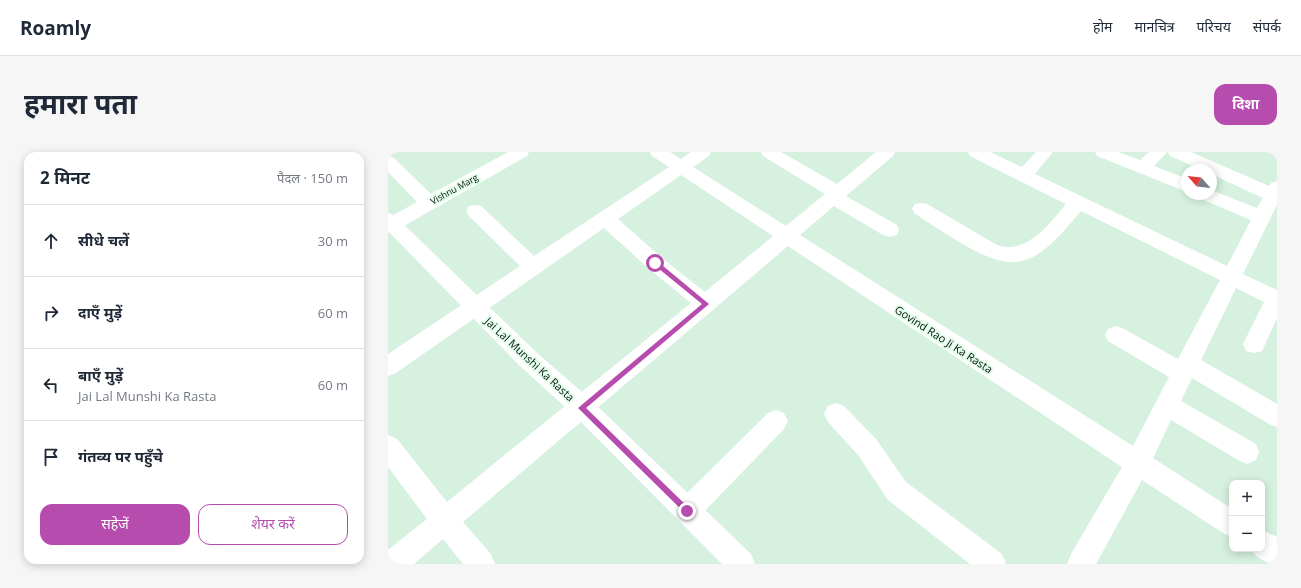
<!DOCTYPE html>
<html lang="hi">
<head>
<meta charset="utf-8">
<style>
	:root { --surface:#fff; --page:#f6f6f7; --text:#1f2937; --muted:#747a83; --line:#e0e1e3; --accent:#b64cae }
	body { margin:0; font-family:"Open Sans","Noto Sans Devanagari",sans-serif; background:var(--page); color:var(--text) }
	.controls { position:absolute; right:12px; bottom:12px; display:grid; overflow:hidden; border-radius:8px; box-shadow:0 2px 10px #0003 }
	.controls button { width:36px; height:36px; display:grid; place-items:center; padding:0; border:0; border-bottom:1px solid var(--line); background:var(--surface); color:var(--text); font:20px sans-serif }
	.compass { position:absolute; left:793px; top:12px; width:36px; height:36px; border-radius:50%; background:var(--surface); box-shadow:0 2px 10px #0003; rotate:297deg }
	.stop { position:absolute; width:12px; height:12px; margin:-9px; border:3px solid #b64cae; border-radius:50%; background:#fff }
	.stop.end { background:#b64cae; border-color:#fff; box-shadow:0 1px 4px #0008 }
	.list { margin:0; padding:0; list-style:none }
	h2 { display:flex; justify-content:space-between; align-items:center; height:52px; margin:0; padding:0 16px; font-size:17px }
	h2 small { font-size:13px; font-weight:400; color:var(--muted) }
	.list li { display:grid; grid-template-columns:26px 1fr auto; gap:12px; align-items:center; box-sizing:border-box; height:72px; padding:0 16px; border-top:1px solid var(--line) }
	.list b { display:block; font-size:15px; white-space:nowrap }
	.list p { margin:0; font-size:13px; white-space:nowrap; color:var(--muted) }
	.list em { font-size:13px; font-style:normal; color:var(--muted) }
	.actions { display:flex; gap:8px; padding:12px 16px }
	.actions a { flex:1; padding:9px 0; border:1px solid var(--accent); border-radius:12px; text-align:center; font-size:14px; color:var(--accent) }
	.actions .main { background:var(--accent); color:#fff }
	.icon { flex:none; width:22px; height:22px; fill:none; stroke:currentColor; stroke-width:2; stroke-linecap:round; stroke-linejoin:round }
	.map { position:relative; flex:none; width:889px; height:412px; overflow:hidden; border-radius:12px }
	header { display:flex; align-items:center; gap:24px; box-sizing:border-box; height:56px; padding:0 20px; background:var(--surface); border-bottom:1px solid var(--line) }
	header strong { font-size:19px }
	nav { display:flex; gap:22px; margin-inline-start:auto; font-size:14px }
	.intro { display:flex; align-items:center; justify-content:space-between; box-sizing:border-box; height:96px; padding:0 24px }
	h1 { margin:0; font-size:28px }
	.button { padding:10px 18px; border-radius:12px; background:var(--accent); color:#fff; font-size:14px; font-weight:700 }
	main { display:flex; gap:24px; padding:0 24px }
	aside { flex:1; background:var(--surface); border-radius:12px; box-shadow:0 2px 10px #0003 }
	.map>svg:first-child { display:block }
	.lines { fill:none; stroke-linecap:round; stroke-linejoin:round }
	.minor { fill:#fff; fill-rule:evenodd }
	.major { fill:#fff; fill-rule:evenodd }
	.route { fill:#b64cae }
	.labels { text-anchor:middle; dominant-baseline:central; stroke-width:4; stroke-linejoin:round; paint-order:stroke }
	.far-street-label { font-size:9px; fill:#0b140e; stroke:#e3feec }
	.street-label { font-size:11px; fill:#0b140e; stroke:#e3feec }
</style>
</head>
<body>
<header>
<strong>Roamly</strong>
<nav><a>होम</a><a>मानचित्र</a><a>परिचय</a><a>संपर्क</a></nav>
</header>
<div class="intro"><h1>हमारा पता</h1><a class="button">दिशा</a></div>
<main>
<aside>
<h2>2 मिनट<small>पैदल · 150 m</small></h2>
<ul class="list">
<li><svg class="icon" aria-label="ahead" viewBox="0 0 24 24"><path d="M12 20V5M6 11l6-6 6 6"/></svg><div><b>सीधे चलें</b></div><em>30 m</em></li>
<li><svg class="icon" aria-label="right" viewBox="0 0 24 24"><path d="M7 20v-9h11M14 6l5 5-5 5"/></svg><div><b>दाएँ मुड़ें</b></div><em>60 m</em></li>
<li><svg class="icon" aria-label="left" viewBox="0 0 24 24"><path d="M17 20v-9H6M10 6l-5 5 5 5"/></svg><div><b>बाएँ मुड़ें</b><p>Jai Lal Munshi Ka Rasta</p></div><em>60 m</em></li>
<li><svg class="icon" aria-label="arrive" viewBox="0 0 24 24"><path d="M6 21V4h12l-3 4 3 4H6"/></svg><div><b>गंतव्य पर पहुँचे</b></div></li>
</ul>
<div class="actions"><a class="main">सहेजें</a><a>शेयर करें</a></div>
</aside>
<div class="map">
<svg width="889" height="412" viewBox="0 0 889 412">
	<rect width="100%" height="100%" fill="#d6f1df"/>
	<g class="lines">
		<path class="minor" d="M120 0H141L139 4 7 79 0 81V66L29 50 0 20V4L6 6 43 42Z
			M262 0H282L293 7 303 0H323L321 4 305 15 398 74 437 42 375 4 373 0H393L449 32 488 0H507L505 4 458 44 509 73 511 78 509 83 502 85 495 83 446 54 412 83 745 294 781 225 720 189 717 183 720 177 728 174 736 177 790 207 832 128 693 59C680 74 667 91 650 102 642 107 630 111 621 110 595 109 550 76 527 62L524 57 527 52 533 51 539 52 609 93C639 103 661 72 678 52L582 4 580 0H602L634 15 648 0H665L647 22 839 114 863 68 811 46 808 42H823V38L869 56 875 46 823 22V18H814L782 4 780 0H803L881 34 883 31 889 29V53L855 122 889 138V166L874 199 866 201 858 199 855 192 876 150 848 136 813 208 889 252V275L881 272 804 226 793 249 868 292 871 300 868 308 859 312 850 308 783 268 765 306 844 357V385L835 381 754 328 708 412H679L683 402 734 315 400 94 75 370 103 402 107 412H75L55 387 26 412H0V398L39 367 0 315V283L9 287 59 350 303 151 260 116 216 76 8 221 0 224V202L132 114 81 64 78 59 81 54 87 53 93 54 146 104 281 15 264 4ZM293 23 385 84 317 140 274 106 230 67Z
			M707 0H730L752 8 761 0H779L766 14 799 27V40L709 4Z
			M448 251 456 254 488 287 518 330 614 402 618 412H582L500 348 470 303 440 270 436 262 440 254Z
			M388 258 396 261 400 269 396 277 308 368 299 372 290 368 286 359 290 350 380 261Z
			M874 378 889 385V412C880 412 867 406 863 397H874Z"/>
		<path class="major" d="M0 61 6 63 148 200 202 247 363 402 367 412H334L186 263 132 214 0 79Z"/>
	</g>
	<path class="route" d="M265 109H269L321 152 198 256 301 356 303 359 299 363 190 256 314 152 265 112Z"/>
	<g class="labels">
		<g class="far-street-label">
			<text transform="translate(66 37) rotate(-29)">Vishnu Marg</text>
		</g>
		<g class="street-label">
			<text transform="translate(556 187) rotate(33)">Govind Rao Ji Ka Rasta</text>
			<text transform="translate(142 207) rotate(43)">Jai Lal Munshi Ka Rasta</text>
		</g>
	</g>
</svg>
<div class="controls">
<button>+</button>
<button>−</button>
</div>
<svg class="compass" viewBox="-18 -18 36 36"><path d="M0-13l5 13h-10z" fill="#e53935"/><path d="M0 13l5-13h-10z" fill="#747a83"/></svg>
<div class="stop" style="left:267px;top:111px"></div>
<div class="stop end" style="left:299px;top:359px"></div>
</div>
</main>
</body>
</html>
